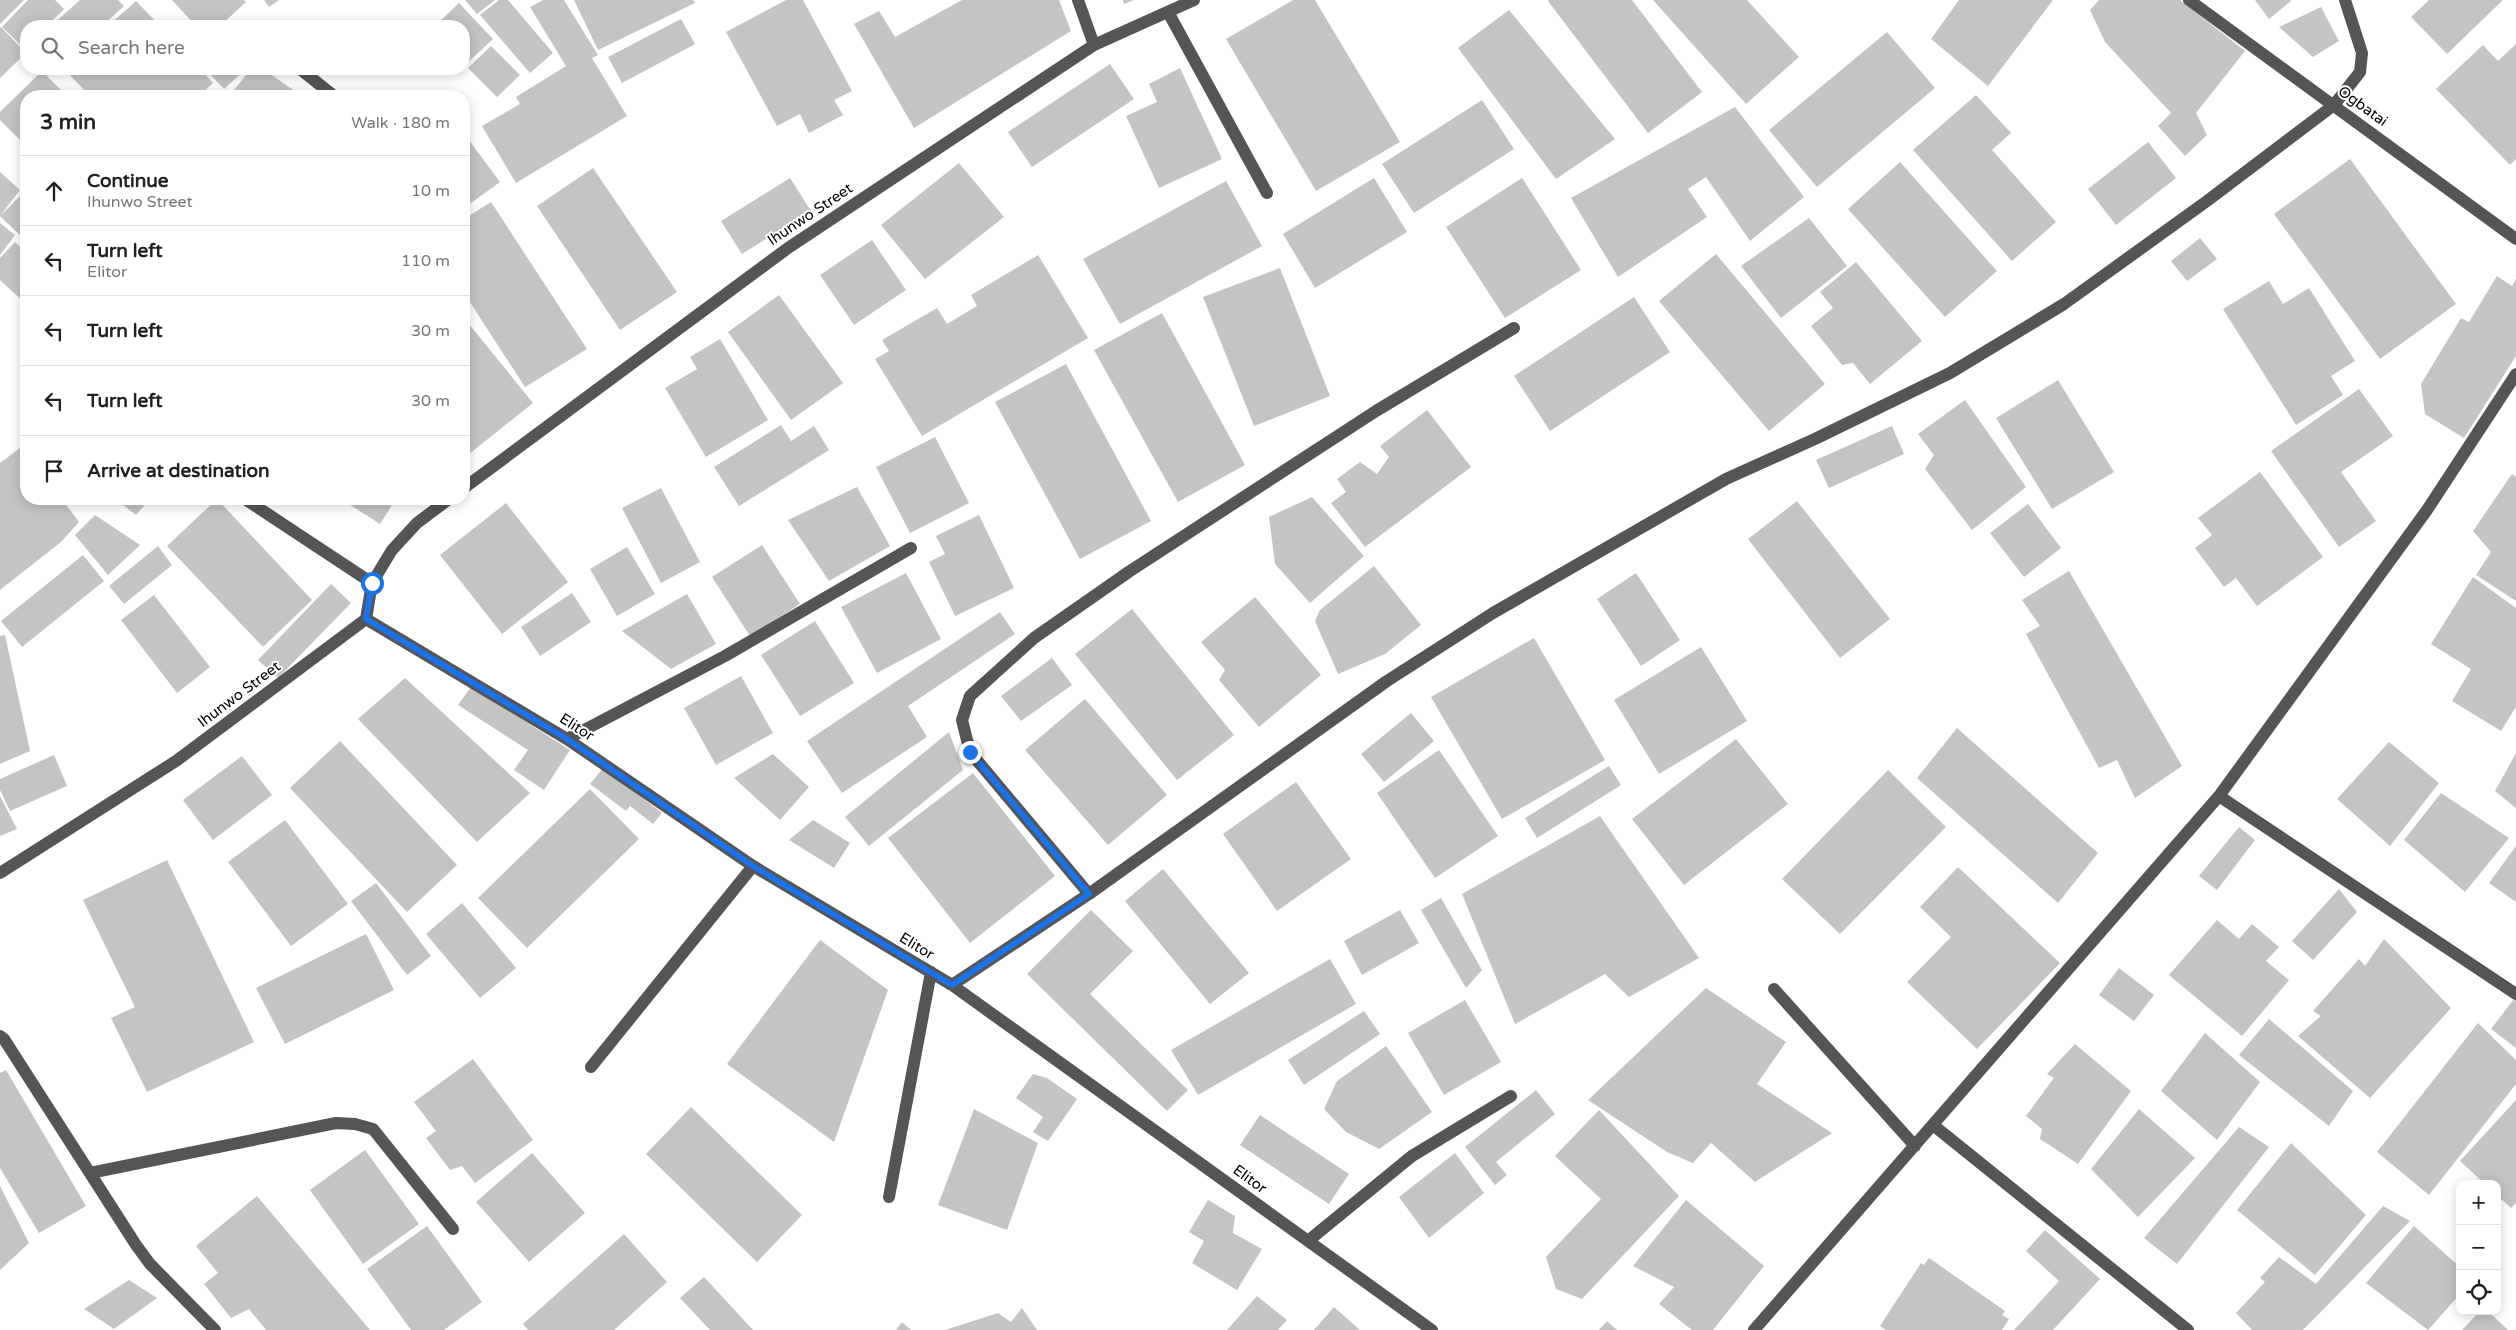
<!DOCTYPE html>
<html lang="en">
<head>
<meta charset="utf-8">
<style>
	:root { --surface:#fff; --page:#f6f6f6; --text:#222; --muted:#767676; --line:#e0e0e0 }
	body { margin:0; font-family:"Varela Round",sans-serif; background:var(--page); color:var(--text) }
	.controls { position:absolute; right:15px; bottom:15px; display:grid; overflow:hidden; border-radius:10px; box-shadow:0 2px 12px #0003 }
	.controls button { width:45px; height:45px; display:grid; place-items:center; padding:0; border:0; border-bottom:1px solid var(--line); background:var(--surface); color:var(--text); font:25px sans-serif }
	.stop { position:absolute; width:15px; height:15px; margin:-11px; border:4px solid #1a73e8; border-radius:50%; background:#fff }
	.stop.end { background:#1a73e8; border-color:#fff; box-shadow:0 1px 5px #0008 }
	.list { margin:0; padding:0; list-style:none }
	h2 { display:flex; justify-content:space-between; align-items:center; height:65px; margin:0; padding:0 20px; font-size:21px }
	h2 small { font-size:16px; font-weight:400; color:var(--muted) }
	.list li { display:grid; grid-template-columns:32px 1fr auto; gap:15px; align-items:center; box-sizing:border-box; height:70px; padding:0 20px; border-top:1px solid var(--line) }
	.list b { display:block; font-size:19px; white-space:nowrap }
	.list p { margin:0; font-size:16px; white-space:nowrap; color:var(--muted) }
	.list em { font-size:16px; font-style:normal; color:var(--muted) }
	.icon { flex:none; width:28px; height:28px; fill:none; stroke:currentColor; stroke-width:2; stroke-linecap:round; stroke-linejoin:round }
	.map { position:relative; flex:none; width:2516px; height:1330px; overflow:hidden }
	.search { position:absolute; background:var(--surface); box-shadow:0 2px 12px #0003; left:20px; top:20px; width:450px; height:55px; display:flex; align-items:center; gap:12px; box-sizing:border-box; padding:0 18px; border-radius:20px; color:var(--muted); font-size:19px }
	.panel { position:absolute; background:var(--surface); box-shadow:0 2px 12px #0003; left:20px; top:90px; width:450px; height:415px; border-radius:20px }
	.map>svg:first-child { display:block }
	.building { fill:#c4c4c4 }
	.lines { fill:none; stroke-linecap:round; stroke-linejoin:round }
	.minor { stroke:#555; stroke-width:12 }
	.route { stroke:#1a73e8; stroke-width:6 }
	.labels { text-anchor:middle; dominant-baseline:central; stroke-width:4; stroke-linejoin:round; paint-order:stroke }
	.street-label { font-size:15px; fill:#000; stroke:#fff }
</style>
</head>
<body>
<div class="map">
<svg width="2516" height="1330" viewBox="0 0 2516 1330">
	<rect width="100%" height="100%" fill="#fff"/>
	<path class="building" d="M0 0H24L0 24Z
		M28 0H55L64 9 47 26H26L25 49 2 27Z
		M80 0H118L124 6 102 26H51Z
		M172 0H244L246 2 220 26H196Z
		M264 0H279L269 7Z
		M465 0H495L477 14Z
		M499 0H508L553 53 530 73 480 15Z
		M543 0H564L598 55 592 58 627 116 516 183 482 126 520 104 516 97 566 66 530 7Z
		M574 0H693L695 3 598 50Z
		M786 0H803L852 91 834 100 843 115 809 133 800 114 777 126 726 32Z
		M962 0H1059L1071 31 914 128 854 24 879 11 895 37Z
		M1123 0H1134L1124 4Z
		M1293 0H1315L1400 142 1316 191 1226 39Z
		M1549 0H1632L1702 92 1648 133 1548 1Z
		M1653 0H1747L1799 57 1746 104Z
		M1959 0H2053L1988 86 1931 39Z
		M2099 0H2180L2245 51 2196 113 2207 135 2185 156 2158 126 2171 113 2105 42 2090 10Z
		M2255 0H2290L2291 1 2269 19Z
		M2429 0H2503L2447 54 2411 17Z
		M136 1 160 26H108Z
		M459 3 493 39 464 66V26H435Z
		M2321 7 2339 41 2313 57 2279 27Z
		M1509 10 1615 139 1556 179 1458 48Z
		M681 19 695 44 622 83 608 57Z
		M1 27 26 53 0 78V28Z
		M1887 32 1935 88 1817 187 1769 130Z
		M2516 44V159L2510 165 2436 89 2483 45 2498 61Z
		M491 46 520 75 497 97 468 68Z
		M1110 64 1134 99 1032 167 1008 132Z
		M1180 68 1222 159 1159 188 1126 116 1157 102 1149 84Z
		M64 69H200L213 83 199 96H151L147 92 142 96H90Z
		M205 69H246L224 89Z
		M251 69H263L302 96H229Z
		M451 69H461L455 74Z
		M42 71 67 96H26V146L0 120V112Z
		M1976 95 2011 133 1992 150 2056 222 2012 261 1913 150Z
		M1482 100 1514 149 1414 213 1382 164Z
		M1735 107 1804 197 1750 241 1706 177 1688 189 1707 217 1618 277 1571 198Z
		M469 140 500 182 464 208V143Z
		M2148 142 2176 178 2116 225 2088 189Z
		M2350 159 2456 304 2380 359 2274 214Z
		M1900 162 1997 271 1945 317 1848 209Z
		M959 163 1004 217 925 279 881 225Z
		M593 168 677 292 620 330 537 206Z
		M0 172 20 190 0 216Z
		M790 178 811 211 742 254 721 221Z
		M1374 178 1407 232 1315 288 1283 234Z
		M1522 178 1581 270 1505 318 1446 227Z
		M1226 181 1262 246 1120 324 1083 259Z
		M26 184V194L21 189Z
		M21 195 26 200V241L0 216Z
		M491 202 587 349 525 387 464 293V219Z
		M1809 218 1847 266 1781 318 1741 266Z
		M0 223 15 235 0 255Z
		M2200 238 2217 259 2187 281 2171 261Z
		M872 240 906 290 854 325 820 275Z
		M15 242 26 252V304L0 280V258Z
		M1716 254 1825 384 1769 431 1659 301Z
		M1038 255 1088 338 922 436 875 359 889 351 882 340 937 308 947 324 977 306 971 295Z
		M1856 262 1922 341 1870 384 1853 363 1842 365 1811 326 1833 308 1820 292Z
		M1280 268 1330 396 1254 426 1203 297Z
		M2497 276 2512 286 2516 279V356L2464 438 2425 414 2421 384 2461 318 2469 322Z
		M2269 281 2283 304 2309 288 2355 361 2331 376 2343 395 2296 425 2223 309Z
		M779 295 843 383 791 420 728 332Z
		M1634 297 1670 352 1550 431 1514 376Z
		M1162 313 1245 465 1178 502 1094 350Z
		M469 324 533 403 464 458V329Z
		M720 339 768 420 706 457 665 388 697 369 690 357Z
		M1066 364 1151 521 1080 559 995 402Z
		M2058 380 2114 472 2052 509 1996 418Z
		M2359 389 2393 436 2341 472 2376 521 2339 547 2271 451Z
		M1965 400 2026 487 1972 530 1925 469 1934 455 1918 434Z
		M1427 410 1471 467 1365 547 1331 503 1346 492 1337 479 1360 462 1377 474 1389 457 1380 446Z
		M781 425 791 441 814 426 829 450 739 506 714 467Z
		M1892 426 1904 454 1829 488 1816 460Z
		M935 437 969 503 910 533 876 467Z
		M24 445 26 449V499H62L79 522 61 542 0 590V463Z
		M2260 472 2323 557 2257 606 2236 578 2224 587 2195 548 2212 535 2198 518Z
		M2512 474 2516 477V601L2476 575 2491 552 2473 531Z
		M857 487 890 546 829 581 788 520Z
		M661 488 700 562 661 583 622 508Z
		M1312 497 1364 556 1310 603 1275 564 1269 517Z
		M115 499H150L136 515Z
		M217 499 312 600 263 647 167 546Z
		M341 499H396L380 524Z
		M1797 501 1890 619 1840 658 1748 539Z
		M506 503 568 582 502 634 440 555Z
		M2028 504 2061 548 2024 577 1990 533Z
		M95 515 140 545 108 575 75 535Z
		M979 515 1014 588 955 616 929 562 945 554 936 536Z
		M762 545 800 604 750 636 712 577Z
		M158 546 172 565 124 604 109 586Z
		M627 547 655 594 617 616 590 569Z
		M83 555 104 581 22 647 1 621Z
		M1374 566 1421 625 1385 654 1338 674 1315 621 1320 610Z
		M2069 571 2182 766 2135 798 2117 760 2099 768 2026 634 2040 626 2022 600Z
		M906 573 941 639 877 673 841 607Z
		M1636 573 1680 640 1641 666 1597 599Z
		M2473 577 2516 608V707L2501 731 2452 701 2471 669 2431 644Z
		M331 584 351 603 278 678 258 660Z
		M572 593 591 622 540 656 521 627Z
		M687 594 716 644 671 669 622 631Z
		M154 595 210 667 177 693 121 620Z
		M1255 597 1321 675 1259 727 1219 680 1225 670 1201 642Z
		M1132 609 1234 735 1177 780 1075 654Z
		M1000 612 1015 634 908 706 927 737 842 793 807 741Z
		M815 621 854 683 800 716 761 655Z
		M5 635 30 751 0 764V636Z
		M1534 638 1605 760 1502 819 1431 697Z
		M1701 647 1747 721 1659 774 1614 700Z
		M1052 658 1072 685 1021 721 1001 696Z
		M741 676 773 733 716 765 684 708Z
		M405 678 530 793 477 842 358 719Z
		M471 687 570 750 544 790 514 770 528 750 458 705Z
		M1085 699 1167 795 1108 845 1025 750Z
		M1411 713 1434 741 1384 782 1361 754Z
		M1957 728 2098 853 2058 903 1917 778Z
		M949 732 963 770 869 846 845 817Z
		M1736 739 1788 804 1684 885 1632 819Z
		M340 741 457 865 407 912 290 788Z
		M2389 742 2439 783 2390 846 2337 799Z
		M1439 750 1498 836 1435 878 1377 793Z
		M2516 753V808L2495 791Z
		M773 754 809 787 780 820 734 778Z
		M54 755 67 786 10 811 0 790V779Z
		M242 756 272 795 213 840 183 800Z
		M1609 766 1621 785 1537 838 1525 818Z
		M603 768 662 813 653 824 630 806 626 811 590 784Z
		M1888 770 1946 827 1840 934 1782 879Z
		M973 773 1055 876 970 943 888 838Z
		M1296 782 1351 859 1277 911 1223 834Z
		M590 789 639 839 527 948 478 898Z
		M2441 793 2509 838 2465 892 2404 840Z
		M0 796 17 829 0 836Z
		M1600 816 1699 958 1629 997 1605 974 1515 1024 1462 894Z
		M285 820 348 904 291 946 228 862Z
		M813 820 850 843 834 868 789 840Z
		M2239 827 2255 840 2217 890 2199 876Z
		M2516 846V902L2489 883Z
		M167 860 254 1042 147 1092 111 1018 135 1007 83 900Z
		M1958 867 2060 963 1977 1049 1907 982 1951 937 1920 907Z
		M1163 869 1249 973 1210 1004 1125 901Z
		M376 883 431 956 407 975 351 901Z
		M2339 889 2357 912 2313 960 2292 941Z
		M1441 898 1482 970 1466 988 1421 910Z
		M462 903 516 968 480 998 426 934Z
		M1091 910 1133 951 1090 994 1188 1090 1167 1111 1027 974Z
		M1400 910 1419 943 1362 975 1344 941Z
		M2217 920 2239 939 2252 924 2279 947 2266 961 2289 980 2242 1036 2169 975Z
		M366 934 394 990 285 1044 256 988Z
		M2384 939 2451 1008 2370 1098 2298 1036 2321 1016 2313 1011 2359 959 2365 966Z
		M820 940 888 990 834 1142 727 1064Z
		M1330 959 1356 1004 1198 1095 1171 1050Z
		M2119 968 2154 995 2134 1021 2099 995Z
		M1706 988 1786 1042 1757 1084 1832 1133 1755 1182 1711 1143 1693 1163 1667 1152 1588 1100Z
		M2514 999 2516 1000V1048L2491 1029Z
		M1465 1000 1501 1062 1444 1095 1408 1033Z
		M1364 1011 1380 1034 1304 1085 1288 1060Z
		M2269 1019 2353 1091 2329 1126 2239 1055Z
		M2478 1023 2516 1060V1084L2429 1195 2377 1152Z
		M2205 1033 2260 1082 2217 1140 2161 1091Z
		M2075 1044 2131 1091 2078 1164 2040 1139 2042 1129 2026 1116 2054 1078 2047 1074Z
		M1386 1046 1432 1112 1379 1149 1346 1132 1324 1109 1337 1081Z
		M473 1059 533 1140 475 1183 462 1166 450 1170 426 1138 436 1131 414 1102Z
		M6 1070 86 1206 39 1233 0 1168V1073Z
		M1033 1074 1047 1078 1077 1099 1048 1141 1033 1132 1043 1117 1016 1098Z
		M1536 1090 1555 1114 1496 1162 1507 1175 1495 1185 1465 1147Z
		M2516 1100V1203L2511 1208 2497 1195V1184H2485L2460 1161Z
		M691 1107 802 1215 757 1262 646 1154Z
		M974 1109 1038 1143 1007 1230 938 1205Z
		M2139 1109 2195 1158 2138 1217 2091 1169Z
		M1599 1110 1679 1196 1582 1299 1556 1289 1546 1257 1601 1199 1555 1156Z
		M1260 1115 1349 1174 1329 1204 1240 1145Z
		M2239 1127 2269 1147 2177 1264 2144 1238Z
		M2291 1143 2366 1215 2315 1275 2237 1210Z
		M365 1150 419 1224 363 1264 310 1190Z
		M532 1153 585 1213 529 1262 476 1202Z
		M1455 1153 1484 1193 1429 1238 1399 1197Z
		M0 1186 29 1243 0 1270Z
		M257 1196 370 1330H266L249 1309 231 1318 204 1284 218 1273 196 1246Z
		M1208 1200 1235 1216 1233 1233 1262 1249 1237 1290 1192 1263 1204 1241 1189 1232Z
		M1686 1200 1764 1266 1713 1330H1692L1659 1304 1674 1287 1633 1266Z
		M2383 1206 2410 1221 2303 1330H2252L2236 1313 2265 1282 2260 1278 2279 1257 2316 1284Z
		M427 1226 482 1302 444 1330H411L367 1269Z
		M2414 1226 2460 1267V1294L2428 1330 2366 1283Z
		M2045 1230 2100 1279 2053 1330H2014L2059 1281 2026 1251Z
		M624 1234 667 1282 614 1330H528L523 1324Z
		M1929 1258 2005 1311 2002 1315 2009 1319 2002 1330H1886L1880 1326 1921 1263 1924 1265Z
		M704 1277 753 1330H710L680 1298Z
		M129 1280 157 1298 114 1329 84 1309Z
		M1257 1296 1287 1320 1278 1330H1227Z
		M1334 1307 1360 1330H1314Z
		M1022 1308 1037 1330H945L998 1313 1011 1322Z
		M2480 1311H2488L2508 1330H2462Z
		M1607 1321 1617 1330H1599Z
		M902 1322 911 1330H896Z"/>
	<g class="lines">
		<path class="minor" d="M1078 0 1094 45
			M2189 0 2516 239
			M1168 12 1267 193
			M300 69 334 96
			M464 488 788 248 1094 45 1194 0
			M245 499 372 583
			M366 619 567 739 753 866 952 985 1432 1330
			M567 739 725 656 911 548
			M2219 796 2516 994
			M0 873 176 761 366 619 372 583 392 550 417 523 449 499
			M1089 894 970 752 962 720 970 696 1034 638 1130 571 1376 411 1514 328
			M952 985 1089 894 1387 681 1493 613 1726 479 1817 438 1950 373 2064 304 2207 201 2334 105 2360 72 2362 53 2345 0
			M1774 989 1915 1146
			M0 1036 4 1039 136 1245 150 1264 215 1330
			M591 1067 753 866
			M1933 1125 2188 1330
			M90 1173 336 1123 355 1124 373 1129 453 1229
			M889 1197 931 972
			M1308 1241 1412 1156 1511 1096
			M1754 1330 2219 796 2427 510 2516 374"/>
	</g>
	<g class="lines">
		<path class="route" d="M372 583 366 619 567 739 753 866 952 985 1089 894 970 752"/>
	</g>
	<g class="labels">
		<g class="street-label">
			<text transform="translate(2363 106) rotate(36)">Ogbatai</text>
			<text transform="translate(810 214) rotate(-34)">Ihunwo Street</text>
			<text transform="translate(239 694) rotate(-37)">Ihunwo Street</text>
			<text transform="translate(577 727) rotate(33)">Elitor</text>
			<text transform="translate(917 946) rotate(31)">Elitor</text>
			<text transform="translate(1250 1179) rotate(36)">Elitor</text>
		</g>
	</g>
</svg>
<div class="controls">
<button>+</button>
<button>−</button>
<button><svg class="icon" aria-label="locate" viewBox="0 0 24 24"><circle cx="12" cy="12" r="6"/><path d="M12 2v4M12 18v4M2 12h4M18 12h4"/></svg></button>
</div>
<div class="stop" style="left:372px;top:583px"></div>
<div class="stop end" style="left:970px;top:752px"></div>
<div class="search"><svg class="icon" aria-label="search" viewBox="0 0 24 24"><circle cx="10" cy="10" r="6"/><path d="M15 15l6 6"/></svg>Search here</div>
<section class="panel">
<h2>3 min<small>Walk · 180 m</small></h2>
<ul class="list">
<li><svg class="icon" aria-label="ahead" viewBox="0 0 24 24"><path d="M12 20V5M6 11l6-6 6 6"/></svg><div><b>Continue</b><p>Ihunwo Street</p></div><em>10 m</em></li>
<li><svg class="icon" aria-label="left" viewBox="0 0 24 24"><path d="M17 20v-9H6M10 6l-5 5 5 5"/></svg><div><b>Turn left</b><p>Elitor</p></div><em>110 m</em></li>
<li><svg class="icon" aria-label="left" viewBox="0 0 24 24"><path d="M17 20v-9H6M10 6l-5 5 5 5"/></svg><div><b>Turn left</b></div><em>30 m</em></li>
<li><svg class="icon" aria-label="left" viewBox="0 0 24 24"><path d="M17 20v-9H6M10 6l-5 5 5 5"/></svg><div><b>Turn left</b></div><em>30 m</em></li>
<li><svg class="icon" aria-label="arrive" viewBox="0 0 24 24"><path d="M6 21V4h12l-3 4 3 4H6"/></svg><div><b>Arrive at destination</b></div></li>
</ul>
</section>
</div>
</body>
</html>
